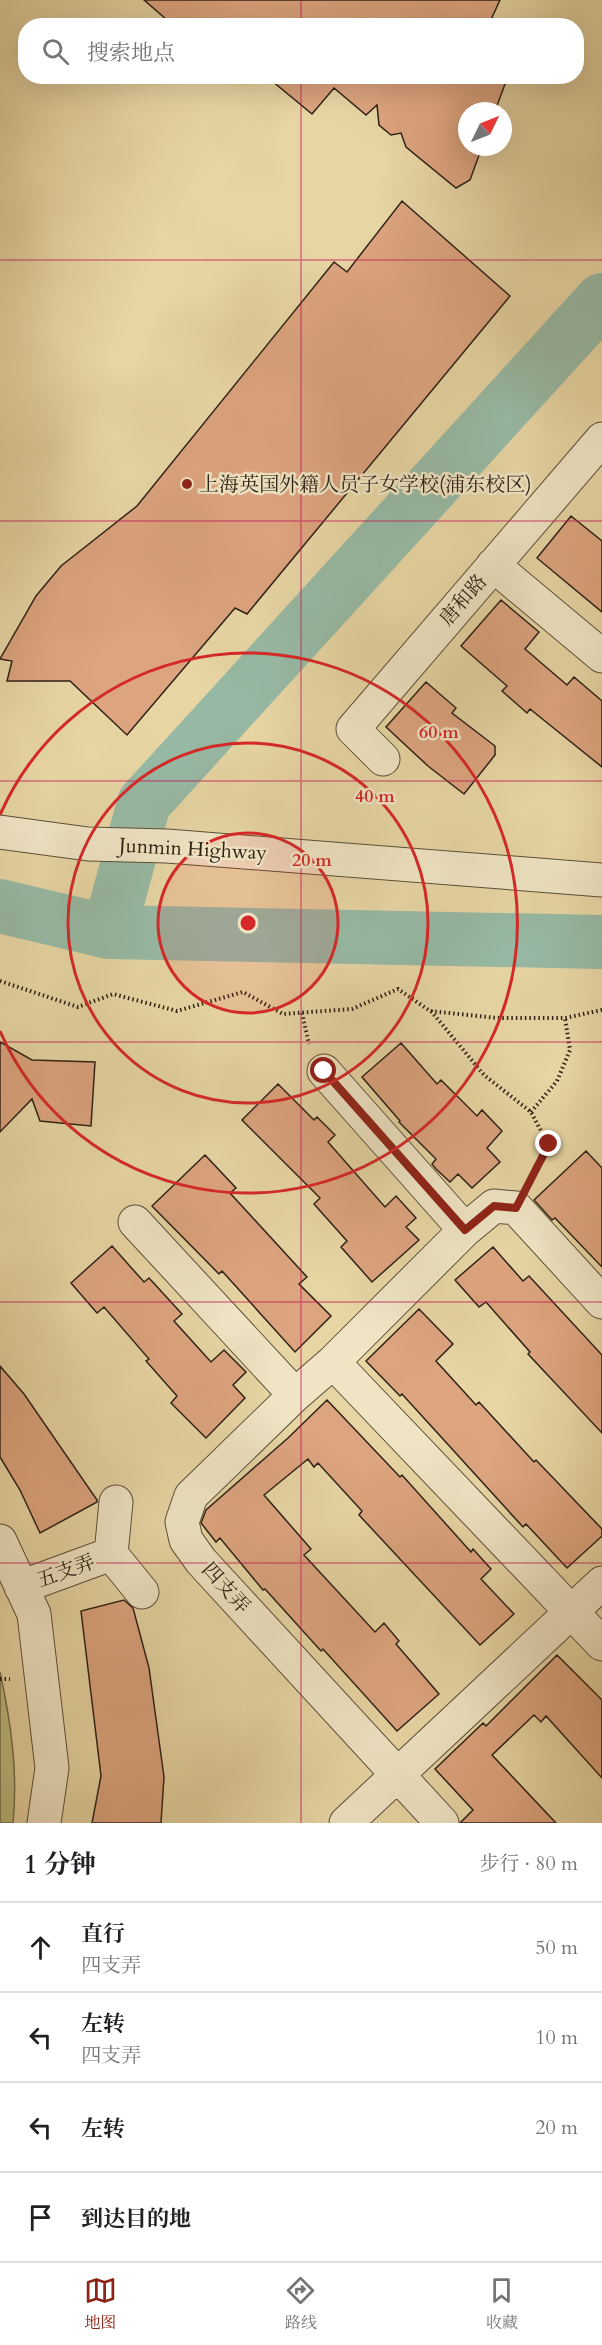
<!DOCTYPE html>
<html lang="zh">
<head>
<meta charset="utf-8">
<style>
	:root { --surface:#fff; --page:#f2f2f2; --text:#202124; --muted:#757577; --line:#e0e0e0; --accent:#8f2418 }
	body { margin:0; font-family:Cardo,"Noto Serif SC",serif; background:var(--page); color:var(--text) }
	.compass { position:absolute; left:458px; top:102px; width:54px; height:54px; border-radius:50%; background:var(--surface); box-shadow:0 6px 24px #0002; rotate:47deg }
	.stop { position:absolute; width:18px; height:18px; margin:-14px; border:4px solid #8f2418; border-radius:50%; background:#fff }
	.stop.end { background:#8f2418; border-color:#fff; box-shadow:0 2px 6px #0008 }
	.list { margin:0; padding:0; list-style:none }
	h2 { display:flex; justify-content:space-between; align-items:center; height:78px; margin:0; padding:0 24px; font-size:26px }
	h2 small { font-size:20px; font-weight:400; color:var(--muted) }
	.list li { display:grid; grid-template-columns:39px 1fr auto; gap:18px; align-items:center; box-sizing:border-box; height:90px; padding:0 24px; border-top:2px solid var(--line) }
	.list b { display:block; font-size:22px; white-space:nowrap }
	.list p { margin:0; font-size:20px; white-space:nowrap; color:var(--muted) }
	.list em { font-size:20px; font-style:normal; color:var(--muted) }
	.icon { flex:none; width:33px; height:33px; fill:none; stroke:currentColor; stroke-width:2; stroke-linecap:round; stroke-linejoin:round }
	.map { position:relative; flex:none; width:602px; height:1823px; overflow:hidden }
	.search { position:absolute; background:var(--surface); box-shadow:0 6px 24px #0002; left:18px; right:18px; top:18px; height:66px; display:flex; align-items:center; gap:15px; box-sizing:border-box; padding:0 21px; border-radius:24px; color:var(--muted); font-size:22px }
	.sheet { height:438px; background:var(--surface) }
	nav { display:flex; justify-content:space-around; align-items:center; box-sizing:border-box; height:84px; border-top:2px solid var(--line); background:var(--surface); font-size:16px; color:var(--muted) }
	nav a { display:grid; justify-items:center; gap:3px }
	nav .on { color:var(--accent) }
	.map>svg:first-child { display:block }
	.green { fill:#bdbb81; stroke:#766e4a; stroke-width:1.5 }
	.lines { fill:none; stroke-linecap:round; stroke-linejoin:round }
	.river { stroke:#97b9a4; stroke-width:54 }
	.building { fill:#dca47f; stroke:#2e2114; stroke-width:1.5 }
	.street-casing { stroke:#5c4e38; stroke-width:35 }
	.path { stroke:#2e2114; stroke-width:4; stroke-dasharray:1.5 3; stroke-linecap:butt }
	.street { stroke:#efe4c4; stroke-width:33 }
	.route { stroke:#8f2418; stroke-width:8 }
	.grid { fill:none; stroke:#c2185b; stroke-width:1.5; stroke-opacity:0.55 }
	.ring { fill:none; stroke:#d62828; stroke-width:3 }
	.poi-dot { fill:#8f2418; stroke:#efe4c4; stroke-width:2 }
	.labels { text-anchor:middle; dominant-baseline:central; stroke-width:5; stroke-linejoin:round; paint-order:stroke }
	.poi-label { font-size:20px; fill:#2e2114; stroke:#efe4c4; text-anchor:start }
	.street-label { font-size:20px; fill:#2e2114; stroke:#efe4c4 }
	.centre { fill:#d62828; stroke:#efe4c4; stroke-width:3 }
	.ring-label { font-size:18px; text-anchor:middle; font-weight:bold; fill:#d62828; stroke:#efe4c4; stroke-width:5; stroke-linejoin:round; paint-order:stroke }
</style>
</head>
<body>
<div class="map">
<svg width="602" height="1823" viewBox="0 0 602 1823">
	<rect width="100%" height="100%" fill="#e7d5a4"/>
	<filter id="stains"><feTurbulence type="fractalNoise" baseFrequency=".00333" numOctaves="4"/><feColorMatrix values="0 0 0 0 .2 0 0 0 0 .09 0 0 0 0 .02 0 0 0 .5 -.17"/></filter>
	<radialGradient id="worn" r=".72"><stop offset=".6" stop-color="#630" stop-opacity="0"/><stop offset="1" stop-color="#630" stop-opacity=".3"/></radialGradient>
	<path class="green" d="M0 1672C11 1723 18 1771 13 1823H0Z"/>
	<g class="lines">
		<path class="river" d="M0 906 109 932 602 942
			M109 932 144 803 602 300"/>
	</g>
	<path class="building" d="M144 0H500L488 26H174Z
		M266 76H508L495 111H467V147H482L470 180 456 188 406 147 401 133 391 135 379 125 377 105 366 115 334 88 312 114Z
		M402 201 510 296 247 614 235 608 127 735 70 681H7L12 661 0 659 36 596 61 566 137 506 334 262 347 272Z
		M571 516 602 541V612L537 558Z
		M501 600 539 632 525 649 567 685 574 677 602 701V767L530 709 527 713 502 691 507 686 461 646Z
		M426 682 456 708 452 713 495 746V755L464 794 428 766 386 727Z
		M0 1042 32 1060 95 1062 91 1126 40 1121 32 1099 0 1132Z
		M401 1043 437 1084 441 1080 477 1116 482 1110 502 1131 487 1148 500 1162 472 1188 458 1174 450 1182 436 1169 432 1164 436 1159 399 1122 400 1121 362 1077Z
		M278 1084 314 1120 317 1117 335 1135 328 1142 385 1207 396 1196 416 1218 406 1227 419 1240 372 1282 341 1247 347 1241 314 1204 320 1198 242 1120Z
		M586 1151 602 1168V1267L555 1218 552 1220 534 1200Z
		M205 1155 236 1188 230 1193 307 1277 299 1284 331 1316 295 1352 222 1271 219 1274 152 1206Z
		M112 1246 144 1282 149 1278 182 1314 174 1321 211 1362 224 1350 246 1372 233 1385 245 1398 206 1438 171 1403 177 1396 146 1361 149 1359 104 1307 97 1313 71 1283Z
		M493 1247 523 1281 529 1276 602 1355V1433L528 1354 530 1352 486 1302 479 1307 455 1280Z
		M419 1309 453 1344 436 1361 476 1405 479 1402 534 1462 536 1460 602 1529V1536L567 1568 526 1524 523 1527 402 1394 400 1396 366 1361Z
		M0 1366 24 1394 97 1500V1502L40 1533 20 1490 0 1457Z
		M327 1400 400 1477 402 1475 471 1552 473 1549 491 1569 481 1579 514 1614 480 1645 359 1515 362 1511 318 1463 314 1467 308 1459 264 1495 311 1549 304 1555 375 1632 384 1623 399 1641 396 1644 439 1694 397 1731 323 1649 321 1651 265 1589 263 1590 220 1538 216 1542 201 1523 206 1510 288 1438Z
		M124 1600 133 1608 149 1668 164 1777 161 1823H92L101 1776 81 1611Z
		M557 1655 602 1700V1778L546 1716 541 1722 534 1715 492 1755 556 1823H460L473 1810 435 1769 483 1723 486 1726Z"/>
	<g class="lines">
		<defs>
			<path id="street" d="M493 565 602 656
				M383 759 353 729 602 439
				M0 832 88 844 167 846 602 880
				M324 1071 465 1230
				M135 1222 295 1395
				M333 1362 602 1644
				M116 1502 111 1554 142 1592
				M0 1541 34 1614 52 1768 44 1823
				M21 1587 111 1554
				M346 1823 602 1583
				M442 1823 201 1561 186 1540 182 1522 191 1496 295 1395 333 1362 465 1230 494 1206 516 1208 602 1302"/>
		</defs>
		<use href="#street" class="street-casing"/>
		<path class="path" d="M0 981 78 1007 113 994 177 1011 243 992 283 1014 352 1009 398 989 430 1011 497 1018H565L602 1010
			M431 1011 484 1075 531 1112 548 1144 530 1181
			M302 1013 309 1044
			M531 1112 557 1081 570 1050 565 1018
			M0 1679H10"/>
		<use href="#street" class="street"/>
	</g>
	<g class="lines">
		<path class="route" d="M324 1071 465 1230 494 1206 516 1208 549 1144"/>
	</g>
	<path class="grid" d="M301 0V26M301 76V1823M0 260H602M0 521H602M0 781H602M0 1042H602M0 1302H602M0 1563H602"/>
	<circle cx="248" cy="923" r="90" fill="#d62828" fill-opacity=".12"/>
	<g class="ring">
		<circle cx="248" cy="923" r="90"/>
		<circle cx="248" cy="923" r="180"/>
		<path d="M0 815A270 270 0 1 1 0 1031"/>
	</g>
	<circle class="poi-dot" cx="187" cy="484" r="6"/>
	<g class="labels">
		<g class="poi-label">
			<text x="199" y="484">上海英国外籍人员子女学校(浦东校区)</text>
		</g>
		<g class="street-label">
			<text transform="translate(463 600) rotate(-49)">唐和路</text>
			<text transform="translate(193 849) rotate(3)">Junmin Highway</text>
			<text transform="translate(66 1571) rotate(-20)">五支弄</text>
			<text transform="translate(226 1588) rotate(48)">四支弄</text>
		</g>
	</g>
	<circle cx="248" cy="923" r="9" class="centre"/>
	<g class="ring-label">
		<text x="439" y="738">60 m</text>
		<text x="375" y="802">40 m</text>
		<text x="312" y="866">20 m</text>
	</g>
	<rect width="100%" height="100%" filter="url(#stains)"/>
	<rect width="100%" height="100%" fill="url(#worn)"/>
</svg>
<svg class="compass" viewBox="-18 -18 36 36"><path d="M0-13l5 13h-10z" fill="#e53935"/><path d="M0 13l5-13h-10z" fill="#757577"/></svg>
<div class="stop" style="left:324px;top:1071px"></div>
<div class="stop end" style="left:549px;top:1144px"></div>
<div class="search"><svg class="icon" aria-label="search" viewBox="0 0 24 24"><circle cx="10" cy="10" r="6"/><path d="M15 15l6 6"/></svg>搜索地点</div>
</div>
<section class="sheet">
<h2>1 分钟<small>步行 · 80 m</small></h2>
<ul class="list">
<li><svg class="icon" aria-label="ahead" viewBox="0 0 24 24"><path d="M12 20V5M6 11l6-6 6 6"/></svg><div><b>直行</b><p>四支弄</p></div><em>50 m</em></li>
<li><svg class="icon" aria-label="left" viewBox="0 0 24 24"><path d="M17 20v-9H6M10 6l-5 5 5 5"/></svg><div><b>左转</b><p>四支弄</p></div><em>10 m</em></li>
<li><svg class="icon" aria-label="left" viewBox="0 0 24 24"><path d="M17 20v-9H6M10 6l-5 5 5 5"/></svg><div><b>左转</b></div><em>20 m</em></li>
<li><svg class="icon" aria-label="arrive" viewBox="0 0 24 24"><path d="M6 21V4h12l-3 4 3 4H6"/></svg><div><b>到达目的地</b></div></li>
</ul>
</section>
<nav>
<a class="on"><svg class="icon" aria-label="map" viewBox="0 0 24 24"><path d="M3 6l6-2 6 2 6-2v14l-6 2-6-2-6 2zM9 4v14M15 6v14"/></svg>地图</a>
<a><svg class="icon" aria-label="directions" viewBox="0 0 24 24"><path d="M12 3l9 9-9 9-9-9zM9 14v-3h6M13 9l2 2-2 2"/></svg>路线</a>
<a><svg class="icon" aria-label="saved" viewBox="0 0 24 24"><path d="M7 4h10v16l-5-4-5 4z"/></svg>收藏</a>
</nav>
</body>
</html>
